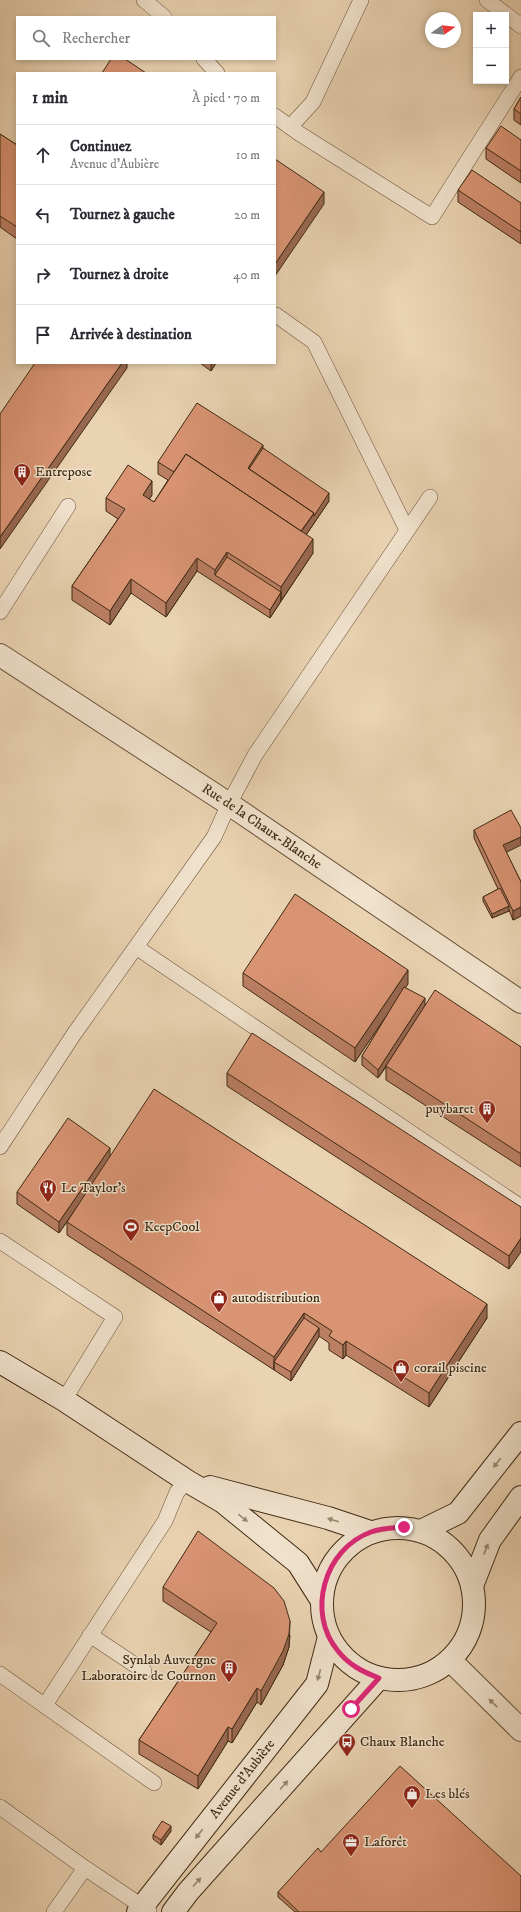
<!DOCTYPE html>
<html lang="fr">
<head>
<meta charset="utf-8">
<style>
	:root { --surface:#fff; --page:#f7f7f7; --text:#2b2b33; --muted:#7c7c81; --line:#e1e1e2 }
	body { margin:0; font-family:"IM FELL DW Pica",serif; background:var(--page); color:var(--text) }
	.controls { position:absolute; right:12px; top:12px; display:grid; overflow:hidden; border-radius:0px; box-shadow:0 2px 6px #0003 }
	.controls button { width:36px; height:36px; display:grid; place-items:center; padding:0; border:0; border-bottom:1px solid var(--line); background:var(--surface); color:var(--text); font:20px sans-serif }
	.compass { position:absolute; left:425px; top:12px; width:36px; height:36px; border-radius:50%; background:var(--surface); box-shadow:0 2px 6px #0003; rotate:76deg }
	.stop { position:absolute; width:12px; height:12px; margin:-9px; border:3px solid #db2777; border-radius:50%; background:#fff }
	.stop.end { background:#db2777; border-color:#fff; box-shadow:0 1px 4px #0008 }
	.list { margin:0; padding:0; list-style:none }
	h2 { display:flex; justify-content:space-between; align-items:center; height:52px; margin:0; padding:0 16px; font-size:17px }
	h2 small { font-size:13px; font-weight:400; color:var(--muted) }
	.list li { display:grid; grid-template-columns:26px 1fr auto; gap:12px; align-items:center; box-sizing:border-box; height:60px; padding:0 16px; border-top:1px solid var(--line) }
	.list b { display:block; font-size:15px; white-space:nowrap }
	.list p { margin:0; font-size:13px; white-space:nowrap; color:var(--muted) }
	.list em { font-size:13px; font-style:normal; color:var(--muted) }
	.icon { flex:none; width:22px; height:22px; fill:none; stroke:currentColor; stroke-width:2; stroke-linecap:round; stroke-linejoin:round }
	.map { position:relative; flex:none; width:521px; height:1912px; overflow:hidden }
	.search { position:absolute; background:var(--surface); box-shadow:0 2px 6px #0003; left:16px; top:16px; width:260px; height:44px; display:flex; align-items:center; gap:10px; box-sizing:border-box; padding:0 14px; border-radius:0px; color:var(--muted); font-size:15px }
	.panel { position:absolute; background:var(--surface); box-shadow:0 2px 6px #0003; left:16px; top:72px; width:260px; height:292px; border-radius:0px }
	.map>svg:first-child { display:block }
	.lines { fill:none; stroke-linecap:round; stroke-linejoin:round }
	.service-casing { stroke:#6a543b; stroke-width:16 }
	.minor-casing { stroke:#6a543b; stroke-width:24 }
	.secondary-casing { stroke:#3f2a13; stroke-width:24 }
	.service { stroke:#f1e2cd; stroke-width:15 }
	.minor { stroke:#f1e2cd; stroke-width:22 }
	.secondary { stroke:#f1e2cd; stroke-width:22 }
	.wall { fill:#bb7f64; stroke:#3f2a13 }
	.shaded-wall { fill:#986851; stroke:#3f2a13 }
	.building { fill:#d99474; stroke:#3f2a13 }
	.oneway { fill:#988670 }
	.route { stroke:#db2777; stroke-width:5 }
	.labels { text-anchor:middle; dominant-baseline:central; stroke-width:3; stroke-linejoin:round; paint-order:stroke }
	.poi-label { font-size:14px; fill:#3f2a13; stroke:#f1e2cd; text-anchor:start }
	.street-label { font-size:14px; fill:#3f2a13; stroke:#f1e2cd }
</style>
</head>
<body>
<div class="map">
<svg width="521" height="1912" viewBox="0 0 521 1912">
	<rect width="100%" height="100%" fill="#ead3b2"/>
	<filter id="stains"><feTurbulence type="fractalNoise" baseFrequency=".005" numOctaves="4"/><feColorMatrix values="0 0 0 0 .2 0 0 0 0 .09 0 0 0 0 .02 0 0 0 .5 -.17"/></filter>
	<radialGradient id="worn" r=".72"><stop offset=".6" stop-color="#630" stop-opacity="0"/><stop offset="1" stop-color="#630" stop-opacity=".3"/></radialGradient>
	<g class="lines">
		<defs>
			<path id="service" d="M144 0 164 17
				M487 0 521 26
				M204 59 217 73
				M275 116 300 134 432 217 521 77
				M290 127 313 102 361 0
				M276 315 314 342 407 530
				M0 612 68 506
				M136 947 521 1207
				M0 1147 74 1034 214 837 229 804 255 755 430 497
				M0 1241 115 1317 64 1400
				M90 1635 144 1671
				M0 1674 154 1783
				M45 1705 165 1521 177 1492 187 1481
				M0 1807 85 1868 54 1912
				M85 1868 149 1911"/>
			<g id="minor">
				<path id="s1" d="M0 655 229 804 521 1002"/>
				<path d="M450 1660 521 1730"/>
			</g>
			<g id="secondary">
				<path d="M0 1362 64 1400 187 1481 223 1502 298 1563 322 1601"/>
				<path d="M210 1487 328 1518 370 1532"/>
				<circle cx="398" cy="1604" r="76"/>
				<path d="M421 1531 458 1513 521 1433"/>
				<path d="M472 1586 490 1540 521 1497"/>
				<path id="s2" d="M138 1912 317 1684 329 1637"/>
				<path d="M173 1912 188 1892 379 1678"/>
			</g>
		</defs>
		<use href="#service" class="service-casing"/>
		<use href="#minor" class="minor-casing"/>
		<use href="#secondary" class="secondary-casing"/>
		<use href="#service" class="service"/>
		<use href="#minor" class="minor"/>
		<use href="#secondary" class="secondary"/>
	</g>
	<path class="wall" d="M521 97V125L514 120V109Z
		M0 134 17 145V239L0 227Z
		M521 140V183L486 159V148Z
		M458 190 521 203V244L458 202Z
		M200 363H216L211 371Z
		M263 448 329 501 306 535 313 553 270 618 197 571 166 617 131 593 110 625 72 600V586L118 519 106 511V498L152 495 149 499 154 502 168 480 158 474V462Z
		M474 830 506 852 521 882V916L513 920 509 910V911L492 918 483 901V897L498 889 474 838Z
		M243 973 408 984 405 987 425 1005 521 1047V1167L386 1080V1067L378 1078 362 1065V1056L394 1004 355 1062 243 986Z
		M227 1073 521 1207 509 1269 227 1086Z
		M110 1156 487 1318 429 1407 346 1355 343 1359 329 1350V1343L319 1336 291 1381 67 1235V1222L69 1219 59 1233 17 1204V1192Z
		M163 1587 290 1635 289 1647 283 1665 261 1705 257 1702 232 1743 228 1741 198 1789 139 1754V1740L211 1632 163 1601Z
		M171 1831 161 1845 153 1839V1835Z
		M321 1852 521 1912H295L278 1897V1892Z"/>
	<path class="shaded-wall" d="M324 192V204L275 276V264Z
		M122 363H127V368L0 549V537Z
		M211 363H216L211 371Z
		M263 445V457L252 474 248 468Z
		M152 481V495L143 509V495Z
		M329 493V501L300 544V533Z
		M313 539V553L281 601V587Z
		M227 552V565L215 575V570Z
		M197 558V571L166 617V603Z
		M131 579V593L110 625V611Z
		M281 592V601L270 618V610Z
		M521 837V845L503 854V845Z
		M509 906V911L492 918V914Z
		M521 907V916L513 920V911Z
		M408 970V984L355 1062V1048Z
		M425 998V1006L378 1078V1070Z
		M110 1148V1159L59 1233V1222Z
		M521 1238V1252L509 1269V1256Z
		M487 1304V1318L429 1407V1393Z
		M304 1313V1326L274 1362V1370V1357Z
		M319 1328V1337L291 1381V1372Z
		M346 1341V1355L343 1359V1345Z
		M290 1621 289 1647 283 1665 261 1705V1691Z
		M257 1688V1702L232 1743V1729Z
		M228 1727V1741L198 1789V1776Z
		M171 1826V1831L161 1845V1840Z"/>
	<path class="building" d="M111 59H125L146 73H102Z
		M521 97V114L514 109Z
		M501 126 521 140V171L486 148Z
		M0 134 17 145V227L0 216Z
		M275 159 324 192 275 264Z
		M472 170 521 203V232L458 190Z
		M35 363H122L0 537V414Z
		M197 403 263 445 248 468 314 513 301 531 186 454 174 472 158 462Z
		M263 448 329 493 314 516V513L249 469Z
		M186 454 313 539 281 587 227 552 215 570 197 558 166 603 131 579 110 611 72 586 125 509 106 498 128 465 152 481 143 495 154 502Z
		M227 557 281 592 270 610 215 575Z
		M511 810 521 828V837L503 845 521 882V907L513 911 474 830Z
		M500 888 509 906 492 914 483 897Z
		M295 894 408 970 355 1048 243 973Z
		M404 987 425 998 378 1070 362 1056Z
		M435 990 521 1047V1154L386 1066Z
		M252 1033 521 1207V1238L509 1256 227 1073Z
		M154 1089 487 1304 429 1393 346 1341 343 1345 329 1336 332 1331 304 1313 274 1357 67 1222Z
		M68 1118 110 1148 59 1222 17 1192Z
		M304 1318 319 1328 291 1372 274 1362Z
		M198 1531 274 1588 284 1601 290 1621 289 1634 283 1651 261 1691 257 1688 232 1729 228 1727 198 1776 139 1740 217 1623 163 1587Z
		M400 1766 521 1876V1912H299L278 1892 318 1848 321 1852Z
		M162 1821 171 1826 161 1840 153 1835Z"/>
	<defs><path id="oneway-solid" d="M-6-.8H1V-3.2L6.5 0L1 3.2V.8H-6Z"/></defs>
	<g class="oneway">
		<use href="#oneway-solid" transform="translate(497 1463) rotate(128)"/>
		<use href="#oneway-solid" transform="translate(243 1518) rotate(39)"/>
		<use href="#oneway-solid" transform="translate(333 1520) rotate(-162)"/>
		<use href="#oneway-solid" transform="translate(486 1549) rotate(-69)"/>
		<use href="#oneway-solid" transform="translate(319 1675) rotate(105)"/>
		<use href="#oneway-solid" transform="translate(493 1703) rotate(-136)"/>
		<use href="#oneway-solid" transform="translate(284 1785) rotate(-48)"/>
		<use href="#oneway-solid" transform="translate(199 1834) rotate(128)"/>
		<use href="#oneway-solid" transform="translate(197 1882) rotate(-48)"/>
	</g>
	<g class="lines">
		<path class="route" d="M351 1709 379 1678C363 1672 349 1665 338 1651 306 1613 324 1549 371 1532 382 1528 393 1528 404 1527"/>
	</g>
	<defs>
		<symbol id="building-pin" viewBox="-11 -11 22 30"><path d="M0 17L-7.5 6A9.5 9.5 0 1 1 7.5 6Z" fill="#8f2418" stroke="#f1e2cd"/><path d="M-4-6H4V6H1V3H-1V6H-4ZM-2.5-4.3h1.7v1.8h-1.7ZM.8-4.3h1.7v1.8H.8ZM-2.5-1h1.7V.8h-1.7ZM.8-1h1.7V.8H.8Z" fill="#fff"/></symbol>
		<symbol id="restaurant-pin" viewBox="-11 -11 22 30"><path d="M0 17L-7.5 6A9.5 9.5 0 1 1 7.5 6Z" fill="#8f2418" stroke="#f1e2cd"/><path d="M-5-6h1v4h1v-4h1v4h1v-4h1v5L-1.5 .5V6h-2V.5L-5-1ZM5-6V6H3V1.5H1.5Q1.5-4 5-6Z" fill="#fff"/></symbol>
		<symbol id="stadium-pin" viewBox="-11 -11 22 30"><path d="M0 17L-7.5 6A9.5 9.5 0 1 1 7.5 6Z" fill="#8f2418" stroke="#f1e2cd"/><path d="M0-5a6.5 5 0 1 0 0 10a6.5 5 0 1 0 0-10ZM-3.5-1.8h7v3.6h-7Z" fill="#fff"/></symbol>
		<symbol id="shop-pin" viewBox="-11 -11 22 30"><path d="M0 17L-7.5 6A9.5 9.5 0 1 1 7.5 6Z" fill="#8f2418" stroke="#f1e2cd"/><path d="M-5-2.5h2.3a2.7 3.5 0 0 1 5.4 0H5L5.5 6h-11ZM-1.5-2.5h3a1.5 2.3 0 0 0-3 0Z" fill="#fff"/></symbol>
		<symbol id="bus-pin" viewBox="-11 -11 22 30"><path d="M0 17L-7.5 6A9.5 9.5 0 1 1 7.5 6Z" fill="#8f2418" stroke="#f1e2cd"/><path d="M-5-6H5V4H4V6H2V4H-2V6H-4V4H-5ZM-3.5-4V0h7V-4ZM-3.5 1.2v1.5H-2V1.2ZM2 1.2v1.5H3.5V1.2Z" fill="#fff"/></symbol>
		<symbol id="office-pin" viewBox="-11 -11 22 30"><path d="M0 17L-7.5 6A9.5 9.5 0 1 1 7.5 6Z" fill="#8f2418" stroke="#f1e2cd"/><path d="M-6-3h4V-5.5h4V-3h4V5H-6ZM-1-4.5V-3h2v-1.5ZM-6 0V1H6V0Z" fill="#fff"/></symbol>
	</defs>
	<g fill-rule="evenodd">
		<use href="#building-pin" x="12" y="462" width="20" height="27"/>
		<use href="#building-pin" x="477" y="1099" width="20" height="27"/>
		<use href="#restaurant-pin" x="38" y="1178" width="20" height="27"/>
		<use href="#stadium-pin" x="121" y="1217" width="20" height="27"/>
		<use href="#shop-pin" x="209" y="1288" width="20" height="27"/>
		<use href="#shop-pin" x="391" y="1358" width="20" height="27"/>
		<use href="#building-pin" x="219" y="1658" width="20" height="27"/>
		<use href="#bus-pin" x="337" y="1732" width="20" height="27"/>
		<use href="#shop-pin" x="402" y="1784" width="20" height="27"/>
		<use href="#office-pin" x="341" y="1832" width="20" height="27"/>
	</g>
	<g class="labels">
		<g class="poi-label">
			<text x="35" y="472">Entrepose</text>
			<text x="474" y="1109" text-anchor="end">puybaret</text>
			<text x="61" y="1188">Le Taylor's</text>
			<text x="144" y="1227">KeepCool</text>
			<text x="232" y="1298">autodistribution</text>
			<text x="414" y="1368">corail piscine</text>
			<text x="216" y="1660" text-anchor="end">Synlab Auvergne<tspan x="216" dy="16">Laboratoire de Cournon</tspan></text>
			<text x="360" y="1742">Chaux Blanche</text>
			<text x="425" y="1794">Les blés</text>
			<text x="364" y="1842">Laforêt</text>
		</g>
		<g class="street-label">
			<text stroke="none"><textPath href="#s1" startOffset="313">Rue de la Chaux-Blanche</textPath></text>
			<text stroke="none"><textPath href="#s2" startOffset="169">Avenue d'Aubière</textPath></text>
		</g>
	</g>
	<rect width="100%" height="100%" filter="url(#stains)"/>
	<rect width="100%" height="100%" fill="url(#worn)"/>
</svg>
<div class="controls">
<button>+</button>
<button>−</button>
</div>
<svg class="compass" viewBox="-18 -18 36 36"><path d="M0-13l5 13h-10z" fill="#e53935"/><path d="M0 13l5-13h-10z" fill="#7c7c81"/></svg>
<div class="stop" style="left:351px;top:1709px"></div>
<div class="stop end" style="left:404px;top:1527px"></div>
<div class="search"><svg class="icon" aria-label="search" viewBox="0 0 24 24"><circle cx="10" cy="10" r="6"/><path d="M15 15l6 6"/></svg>Rechercher</div>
<section class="panel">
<h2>1 min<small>À pied · 70 m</small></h2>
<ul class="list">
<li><svg class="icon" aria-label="ahead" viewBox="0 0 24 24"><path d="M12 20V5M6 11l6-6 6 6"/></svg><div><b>Continuez</b><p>Avenue d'Aubière</p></div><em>10 m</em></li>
<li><svg class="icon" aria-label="left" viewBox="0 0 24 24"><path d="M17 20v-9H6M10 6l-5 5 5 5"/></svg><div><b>Tournez à gauche</b></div><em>20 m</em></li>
<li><svg class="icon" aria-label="right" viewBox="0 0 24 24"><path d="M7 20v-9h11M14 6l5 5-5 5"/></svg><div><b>Tournez à droite</b></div><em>40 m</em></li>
<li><svg class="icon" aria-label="arrive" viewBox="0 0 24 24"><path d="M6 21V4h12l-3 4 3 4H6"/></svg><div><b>Arrivée à destination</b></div></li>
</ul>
</section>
</div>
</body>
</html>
